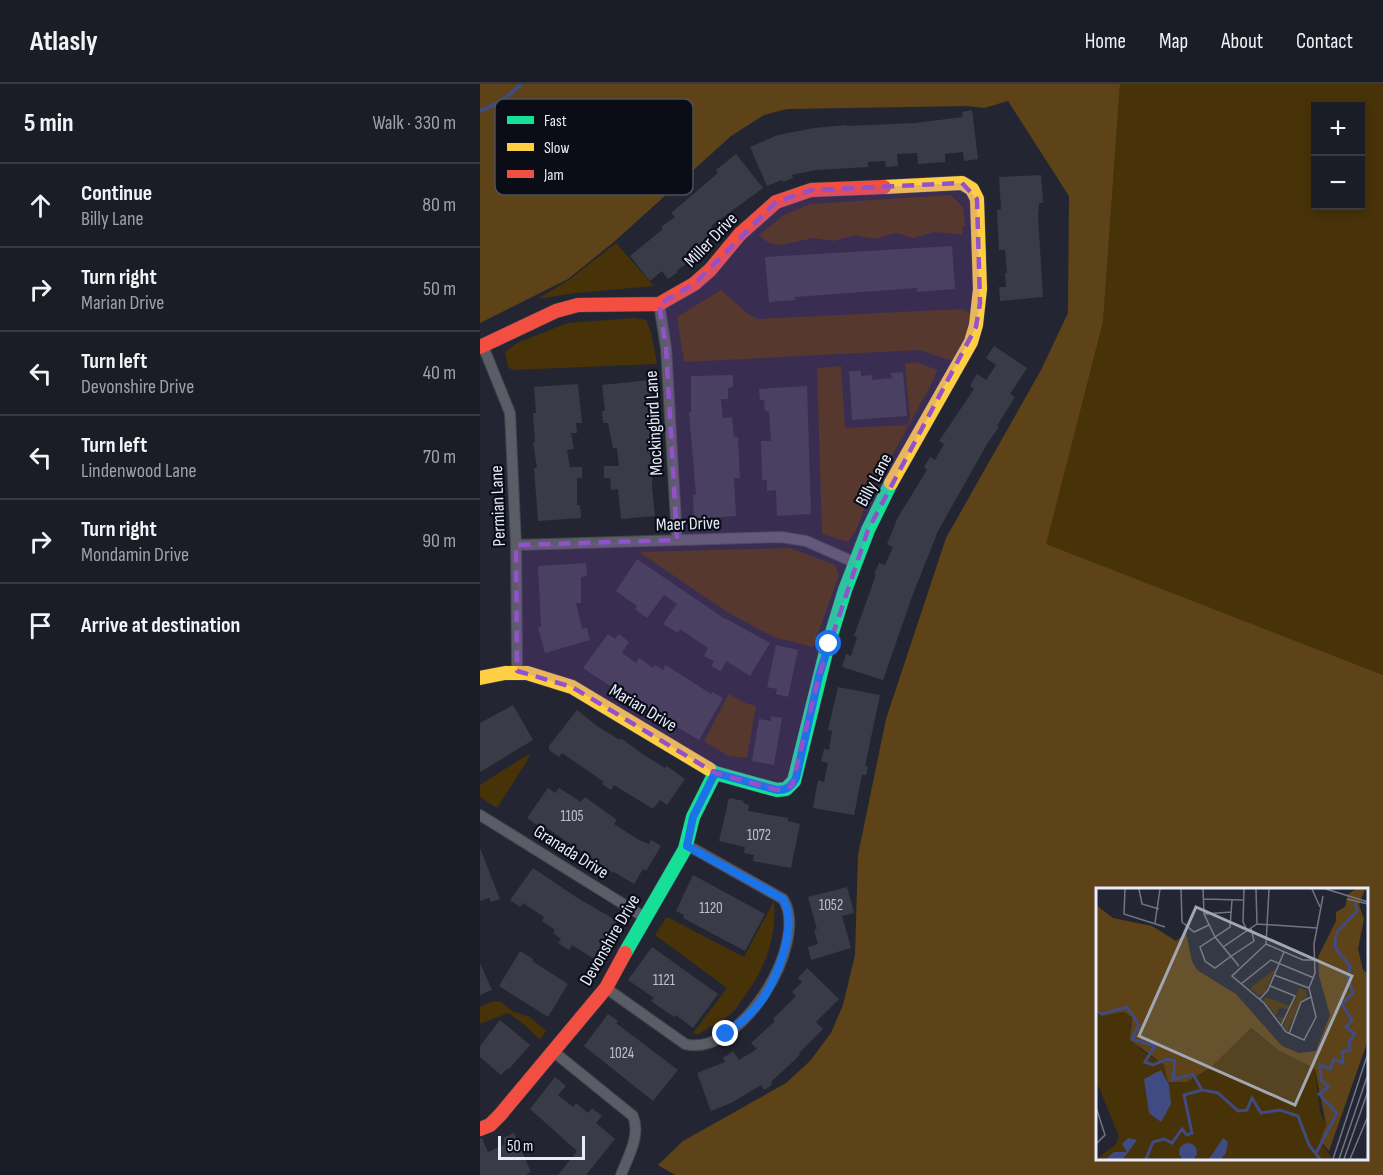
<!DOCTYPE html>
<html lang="en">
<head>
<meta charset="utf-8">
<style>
	:root { --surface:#1a1c26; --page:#23252e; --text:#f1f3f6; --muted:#9fa1a7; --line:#383a43 }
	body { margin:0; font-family:"Sofia Sans Condensed",sans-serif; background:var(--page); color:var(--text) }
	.controls { position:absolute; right:18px; top:18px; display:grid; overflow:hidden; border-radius:0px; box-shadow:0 3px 9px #0003 }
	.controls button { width:54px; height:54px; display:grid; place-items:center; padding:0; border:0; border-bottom:2px solid var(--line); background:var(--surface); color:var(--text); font:30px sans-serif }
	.scale { position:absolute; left:18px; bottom:15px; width:87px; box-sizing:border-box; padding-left:6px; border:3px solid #e7ecfa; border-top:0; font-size:16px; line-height:21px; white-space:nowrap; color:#e7ecfa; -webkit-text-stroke:4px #0a0d16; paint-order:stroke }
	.stop { position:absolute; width:18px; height:18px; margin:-14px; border:4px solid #1a73e8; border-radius:50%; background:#fff }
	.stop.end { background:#1a73e8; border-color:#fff; box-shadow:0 2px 6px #0008 }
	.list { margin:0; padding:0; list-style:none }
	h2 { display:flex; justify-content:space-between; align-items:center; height:78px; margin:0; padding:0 24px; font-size:26px }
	h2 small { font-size:20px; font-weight:400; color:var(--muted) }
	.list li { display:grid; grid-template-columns:39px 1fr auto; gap:18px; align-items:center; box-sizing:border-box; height:84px; padding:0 24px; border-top:2px solid var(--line) }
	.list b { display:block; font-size:22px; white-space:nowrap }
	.list p { margin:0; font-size:20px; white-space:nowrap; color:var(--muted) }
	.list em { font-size:20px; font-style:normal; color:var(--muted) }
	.icon { flex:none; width:33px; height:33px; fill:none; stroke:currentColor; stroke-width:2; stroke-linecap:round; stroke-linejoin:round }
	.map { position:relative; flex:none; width:903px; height:1091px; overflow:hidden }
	header { display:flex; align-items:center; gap:36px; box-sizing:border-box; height:84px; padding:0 30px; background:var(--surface); border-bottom:2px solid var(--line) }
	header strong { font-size:28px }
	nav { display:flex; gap:33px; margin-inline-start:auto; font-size:21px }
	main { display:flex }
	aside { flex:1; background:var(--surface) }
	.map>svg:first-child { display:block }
	.green { fill:#483208; fill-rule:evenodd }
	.forest { fill:#5d4317; fill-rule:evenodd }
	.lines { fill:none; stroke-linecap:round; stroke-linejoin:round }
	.stream { stroke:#3f4b82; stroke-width:4 }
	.building { fill:#393c46 }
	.street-casing { stroke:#41444e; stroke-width:12 }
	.fast-casing { stroke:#41444e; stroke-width:15 }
	.slow-casing { stroke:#41444e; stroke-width:15 }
	.jam-casing { stroke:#41444e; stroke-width:15 }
	.street { stroke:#5a5c66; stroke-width:10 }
	.fast { stroke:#16e098; stroke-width:14 }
	.slow { stroke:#ffcf43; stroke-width:14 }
	.jam { stroke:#f24e42; stroke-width:14 }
	.route { stroke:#1a73e8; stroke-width:8 }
	.marked { fill:#9152cb; fill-opacity:0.2; stroke:#9152cb; stroke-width:4.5; stroke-dasharray:12 8; stroke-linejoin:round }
	.labels { text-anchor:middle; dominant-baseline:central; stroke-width:4.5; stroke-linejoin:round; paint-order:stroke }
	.number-label { font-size:15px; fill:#bcc0cd }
	.street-label { font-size:18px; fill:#e7ecfa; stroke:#0a0d16 }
	.inset-river { fill:none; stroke:#3f4b82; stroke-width:3 }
	.inset-road { fill:none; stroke:#717582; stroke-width:1.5 }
	.view { fill:#a2a7b4; fill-opacity:0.15; stroke:#a2a7b4; stroke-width:3 }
	.inset-edge { fill:none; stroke:#e7ecfa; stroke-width:3 }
	.key { fill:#0a0d16; stroke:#4c505a; stroke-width:1.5 }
	.key-label { font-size:16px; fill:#e7ecfa }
</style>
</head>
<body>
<header>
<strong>Atlasly</strong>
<nav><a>Home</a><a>Map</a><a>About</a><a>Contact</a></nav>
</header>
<main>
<aside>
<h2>5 min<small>Walk · 330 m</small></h2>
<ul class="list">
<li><svg class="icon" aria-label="ahead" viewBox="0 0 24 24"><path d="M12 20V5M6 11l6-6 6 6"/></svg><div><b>Continue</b><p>Billy Lane</p></div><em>80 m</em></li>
<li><svg class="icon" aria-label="right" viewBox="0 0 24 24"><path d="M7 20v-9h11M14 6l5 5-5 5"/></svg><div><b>Turn right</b><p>Marian Drive</p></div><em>50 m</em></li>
<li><svg class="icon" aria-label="left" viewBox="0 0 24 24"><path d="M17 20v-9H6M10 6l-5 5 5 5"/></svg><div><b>Turn left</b><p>Devonshire Drive</p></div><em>40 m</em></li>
<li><svg class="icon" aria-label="left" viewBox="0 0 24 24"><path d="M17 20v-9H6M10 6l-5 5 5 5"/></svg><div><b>Turn left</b><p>Lindenwood Lane</p></div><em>70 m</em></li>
<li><svg class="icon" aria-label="right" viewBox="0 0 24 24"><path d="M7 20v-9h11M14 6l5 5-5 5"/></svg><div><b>Turn right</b><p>Mondamin Drive</p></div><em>90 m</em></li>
<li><svg class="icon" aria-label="arrive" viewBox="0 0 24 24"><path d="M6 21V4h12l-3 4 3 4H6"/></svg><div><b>Arrive at destination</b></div></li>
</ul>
</aside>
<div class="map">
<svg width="903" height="1091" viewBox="0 0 903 1091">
	<rect width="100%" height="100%" fill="#232632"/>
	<path class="green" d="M640 0H903V591L565 460 623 238ZM836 22H880V122H836Z
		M471 111 483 123 485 141 482 144 483 151 455 148 433 154 416 149 395 155 375 151 353 157 333 154 302 161 289 159 279 151 304 131 330 120Z
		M136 159 174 202 96 209 57 215 89 196Z
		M241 206 268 230 278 235 482 225 491 230 493 237 478 273 469 276 440 266 204 278 197 233Z
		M154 234 166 236 171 248 177 280 32 286 28 282 25 268 37 259 88 239Z
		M436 278 457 286 452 299 390 411 376 446 368 458 342 450 337 284 361 282 365 344 427 341 430 335 425 280Z
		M310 464 355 481 359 491 333 563 294 553 247 528 159 468Z
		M249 610 265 619 276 622 267 674 248 672 224 657Z
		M47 671 50 672 17 724 0 713V701Z
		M294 817C297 853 285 885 264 913 260 918 257 924 253 928 243 937 228 944 217 951L213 949 247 904 175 851 187 833 264 873Z
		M13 917 21 918 34 928 50 933 66 947 60 956 46 942 28 929 0 940V923Z"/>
	<path class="forest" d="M0 0H640L623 238 566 460 903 591V1091H195L178 1081 203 1057 306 999 330 977 351 949 363 921 375 871 378 771 406 635 466 454 561 286 588 229 589 112 528 17 504 24 487 22 307 25 284 31 251 52 135 157 88 195 0 239ZM618 806H886V1074H618Z"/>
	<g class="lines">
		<path class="stream" d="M0 27C16 21 29 13 41 0"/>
	</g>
	<path class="building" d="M492 26 498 75 484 77 483 68 465 70V78L438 80 437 69 417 70 418 82 406 83 405 77 388 78V83L336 86 312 91 313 94 303 98 302 96 287 102 270 63 298 51 334 44 366 41V42L435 39 483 33 482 28Z
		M256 70 283 104 231 142 236 148 214 166 218 172 197 186 198 188 188 195 182 187 170 197 150 172 183 145 181 143 195 133 191 129 238 89 236 86Z
		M561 91 563 119H559L558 132 563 213 520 217 519 203H526L525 189H527L525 166H519L517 126 521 125 519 93Z
		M472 162 475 205 437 208V204L315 213V216L289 218 285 173Z
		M514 262 547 284 530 310 535 313 517 342 519 343 507 360 458 447 433 510 403 596 362 583 366 570 371 572 377 553 374 552 396 491 394 490 399 479 405 481 413 463 407 460 418 433 447 386 444 383 450 373 455 376 464 360 459 357 494 305 490 302 497 290 506 296 516 281 506 274Z
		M369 287H381V292L392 291V296L412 294 411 289 423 288 427 332 372 336Z
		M253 291V303L248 304V315H241L243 334 252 333 254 353H258L260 394H254L256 432 214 435 213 411H216L209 328H211V292Z
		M170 296 172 320H169L170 346 173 374 172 403 175 432 141 435 138 405 131 406 130 394H124V382H139L137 364H133L128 339H123L122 327H125L122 301Z
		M98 300 102 339H96L97 349H91L94 365 87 366 90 383H102V394H97V421H100L101 434 58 437 54 384H57L53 358H55L53 329H56L54 303Z
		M327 302 331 430 297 432 296 406 287 407V396H282L281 357H291L289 327H285L284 316H280L279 305Z
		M157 475 245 535V534L290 559 270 592 246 577 241 587 231 582 234 577 224 572 228 564 200 545 198 549 183 540 197 520 184 511 167 534 155 525 157 522 136 507Z
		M106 479 107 492 101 493V519H96L102 545 107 544 110 556 65 569 58 543H61L58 482Z
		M128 550 135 555 139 550 149 558 142 569 156 579 159 574 173 584 175 581 183 586 186 581 231 610 232 608 243 614 219 656 193 641 192 642 170 627 169 628 103 584Z
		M296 561 318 566 308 613 296 610 297 605 287 603Z
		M358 603 400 611 385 682 388 683 386 691H382L374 731 333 724 338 696 344 698 348 679 341 677 344 665 349 666 352 647 348 646Z
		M33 621 53 656 0 688V639Z
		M97 626 117 642 140 656 141 654 161 669 185 684 187 682 205 695 187 721 180 716 173 725 134 701 131 706 122 700 124 698 82 669 79 673 69 666V662Z
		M291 632 302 634 294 681 272 677 279 635 291 637Z
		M68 704 75 709 79 704 101 718 105 713 137 736 134 740 159 756 169 760 171 756 181 762 166 787 163 785 154 800 134 788 133 789 67 744 65 747 47 734Z
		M249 714 264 717 263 719 269 721 268 727 308 734V737L320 740 311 784 273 777 274 771 264 769 265 763 239 757Z
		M0 764 20 815 11 818 9 814 0 817Z
		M53 784 96 813 137 837 114 875 92 861 89 866 78 859 81 855 73 849 75 846 62 837 64 833 43 819 40 823 30 816Z
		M213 791 285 830 265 867 203 834 204 831 196 827Z
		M367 803 374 829 362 832 371 864 331 876 328 863 338 860 334 846 337 845 328 813Z
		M172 863 238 910 213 944 196 931 194 933 171 917 174 914 148 896Z
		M40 867 53 875 52 877 88 900 68 933 19 902Z
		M0 879 12 906 0 911Z
		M327 884 359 915 336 938 343 945 319 969 320 971 291 998 292 1001 284 1006 281 1001 251 1019 231 1027 217 989 245 978 243 974 253 967 259 976 277 965 271 959 295 937 293 935 316 912 312 908 322 898 318 894Z
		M128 930 138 937 136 939 198 986 173 1017 104 962Z
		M20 936 50 961 29 985 28 984 21 991 0 973V962Z
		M75 993 86 1002 78 1011 93 1023 96 1019 108 1029 112 1024 122 1032 116 1039 135 1055 106 1091H78L97 1067 50 1025Z
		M34 1049 51 1088 45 1091H0V1055L2 1054 8 1068 25 1060 23 1054Z"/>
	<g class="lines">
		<defs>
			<path id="street" d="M179 220 186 264 197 456
				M3 262 30 329 36 461 37 587
				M36 461 301 453 326 457 376 479
				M0 731 164 833
				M126 904 205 960C259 975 331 858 303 815L207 761
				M74 968 153 1032C161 1051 148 1073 141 1091"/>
			<path id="fast" d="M229 685 235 689 297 706 306 705 314 697 346 568 365 506 388 446 411 399
				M145 869 205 765 213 733 235 689"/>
			<path id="slow" d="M404 103 482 99 492 105 497 115 500 205 496 241 491 258 411 399
				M0 594 25 589H47L92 603 229 685"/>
			<path id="jam" d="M0 263 76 227 98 221 179 220 214 200 230 186 260 150 296 118 331 106 404 103
				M0 1045 10 1041 20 1031 126 904 145 869"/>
		</defs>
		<use href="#street" class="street-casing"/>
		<use href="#fast" class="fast-casing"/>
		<use href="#slow" class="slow-casing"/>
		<use href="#jam" class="jam-casing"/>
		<use href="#street" class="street"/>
		<use href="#fast" class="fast"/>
		<use href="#slow" class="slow"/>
		<use href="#jam" class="jam"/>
	</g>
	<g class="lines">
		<path class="route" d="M246 950C258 941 269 932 278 921 296 900 319 841 303 815L207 762 213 733 235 689 297 706C307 706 311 703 316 694L339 592 349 560"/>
	</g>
	<path class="marked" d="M482 99 497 115 500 219 496 243 388 446 339 592 312 702 297 706 235 689 92 603 37 587 36 461 197 456 186 264 179 220 214 200 296 118 331 106Z"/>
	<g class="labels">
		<g class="number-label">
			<text x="92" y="732">1105</text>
			<text x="279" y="751">1072</text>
			<text x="351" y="821">1052</text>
			<text x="231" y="824">1120</text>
			<text x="184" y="896">1121</text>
			<text x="142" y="969">1024</text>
		</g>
		<g class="street-label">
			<text transform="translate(231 156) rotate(-46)">Miller Drive</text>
			<text transform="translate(174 339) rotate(-93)">Mockingbird Lane</text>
			<text transform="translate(394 396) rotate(-62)">Billy Lane</text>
			<text transform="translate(18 422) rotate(-92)">Permian Lane</text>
			<text transform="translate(208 440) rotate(-2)">Maer Drive</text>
			<text transform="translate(163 624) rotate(31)">Marian Drive</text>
			<text transform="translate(91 768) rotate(32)">Granada Drive</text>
			<text transform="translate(130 856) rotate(-60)">Devonshire Drive</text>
		</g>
	</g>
	<g transform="translate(616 804)">
		<rect width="272" height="272" fill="#232632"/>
		<path d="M179 81 170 103 163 108 154 100ZM203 100 210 102 211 110 206 112 191 144 187 138ZM170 109 194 118 193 122 183 119 180 128 189 131 186 135 167 112ZM0 123 6 128 29 124 36 129 34 139 43 160 91 194 114 180 154 140 182 162 219 181 224 223 230 237 224 252 236 271H1L20 256 23 249 0 192Z" fill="#483208"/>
		<path d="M260 1H269L263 17 268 31 262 61 267 82 271 85V155L233 263 224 252 230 237 219 181 182 162 155 140 114 180 91 194H72L68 177 34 152 36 129 28 124 6 128 0 123V17L17 30 56 38 80 53 90 45 96 73 101 82 140 106 186 158 203 165 220 163 234 127 223 88 222 69 240 33V24L249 19 252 6Z" fill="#5d4317"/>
		<path d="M65 182 73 197 75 216 65 234 53 225 48 191ZM32 250 41 252 27 271H10L18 264H31L26 256ZM127 250 132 254 130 265 125 271H113ZM83 264a9 9 0 1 1 18 0a9 9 0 1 1-18 0Z" fill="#3f4b82"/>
		<path class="inset-river" d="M0 123 6 126 31 119 43 137 36 151 59 158 49 174 57 177 71 171 79 173 77 192 97 186 106 202 122 205 142 223 151 222 156 210 165 225 184 222 202 228 213 257 224 271M220 265 241 225 223 206 233 199 225 192 224 177 234 181 238 171 247 175 246 164 254 162 253 154 259 146 250 139 256 132 246 116 257 105 252 89 254 78 240 61 239 54 241 44 261 23 259 15M50 271 57 254 68 251 76 255 86 241 91 247 96 245 88 207 106 202"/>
		<path class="inset-road" d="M29 1 28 26 69 39M43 1 46 16 63 21M85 1 86 34 98 44 113 37M107 1 108 26 119 49 143 78M148 1 147 34 151 42M160 1 161 36M173 1 170 56 136 88 168 115 190 144 208 152 220 129 213 100 219 85 218 56 227 8M216 1 224 19M230 1 272 14M107 11 147 12M251 11 272 16M108 26 135 24M59 35 64 1M272 40V69M170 56 207 72H218M127 59 161 36 221 40M134 69 119 80 109 73 104 59 134 39 136 12M134 69 158 53 155 40M178 87 213 100M145 96 175 72 218 90M174 98 199 108 185 138M164 111 172 102 188 64M193 146 205 114 215 109M0 219 9 247 0 256M237 271 272 165M243 271 272 186M248 271 272 203M254 271 272 228"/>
		<path class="view" d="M100 19 256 88 199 217 43 148Z"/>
		<rect width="272" height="272" class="inset-edge"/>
	</g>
	<rect x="15" y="15" width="198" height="96" rx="9" class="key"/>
	<rect x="27" y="32" width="27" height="8" fill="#16e098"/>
	<rect x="27" y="59" width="27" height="8" fill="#ffcf43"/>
	<rect x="27" y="86" width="27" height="8" fill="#f24e42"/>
	<g class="key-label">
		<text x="64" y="42">Fast</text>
		<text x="64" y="69">Slow</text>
		<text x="64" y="96">Jam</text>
	</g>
</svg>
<div class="controls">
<button>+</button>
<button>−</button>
</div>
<div class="scale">50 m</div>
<div class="stop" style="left:349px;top:560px"></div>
<div class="stop end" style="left:246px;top:950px"></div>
</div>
</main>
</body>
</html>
